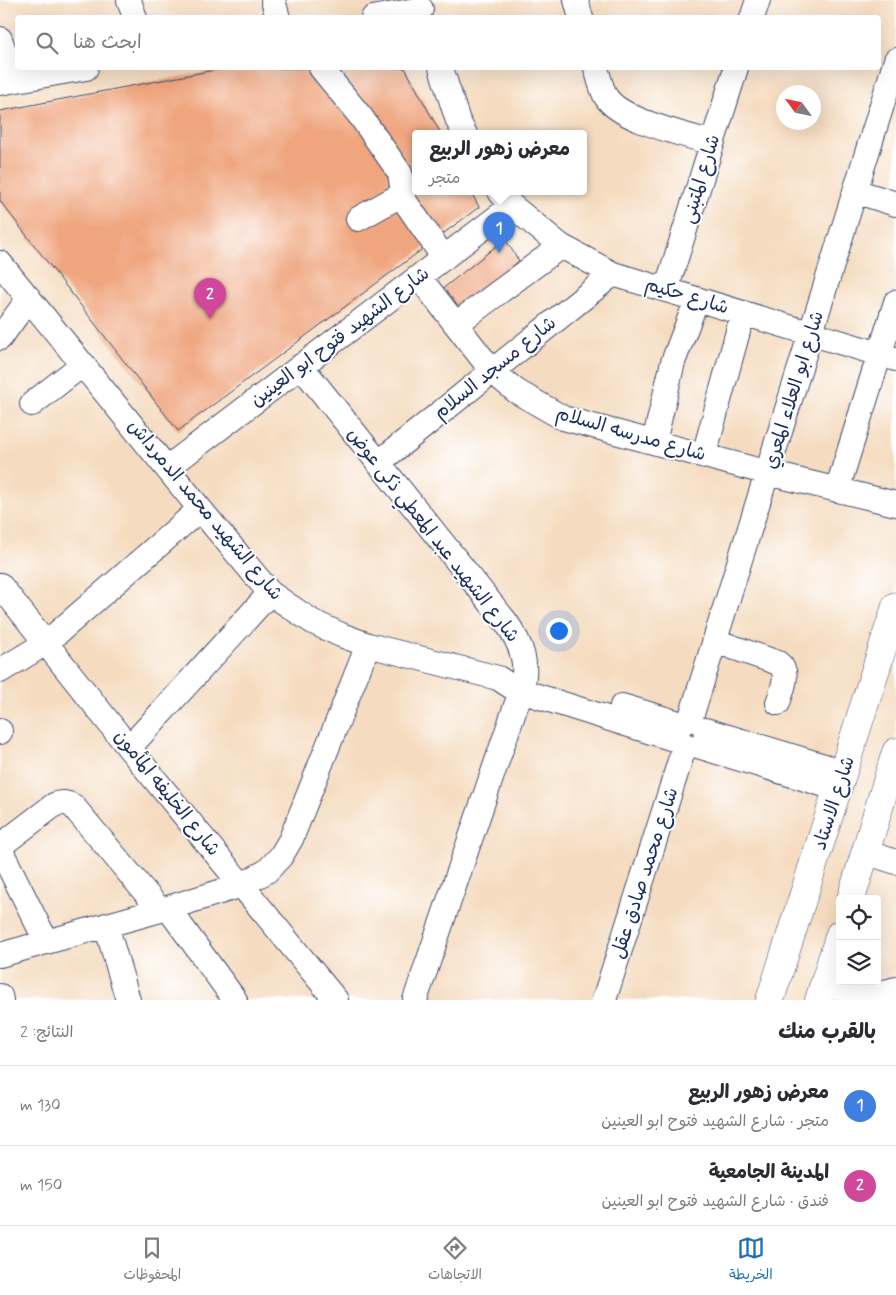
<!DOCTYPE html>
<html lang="ar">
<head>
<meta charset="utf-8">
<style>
	:root { --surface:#fff; --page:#f7f7f7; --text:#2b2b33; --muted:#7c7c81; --line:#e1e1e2; --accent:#1f6fb2 }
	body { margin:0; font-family:Mynerve,"Playpen Sans Arabic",sans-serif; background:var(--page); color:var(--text); direction:rtl }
	.controls { position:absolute; right:15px; bottom:15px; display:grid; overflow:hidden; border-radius:5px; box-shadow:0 5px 20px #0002 }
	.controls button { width:45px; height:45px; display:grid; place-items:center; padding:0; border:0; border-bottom:1px solid var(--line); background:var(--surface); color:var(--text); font:25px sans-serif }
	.compass { position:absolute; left:776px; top:85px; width:45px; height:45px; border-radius:50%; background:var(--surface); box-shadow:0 5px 20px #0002; rotate:303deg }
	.you { position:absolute; left:558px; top:630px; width:18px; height:18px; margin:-12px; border:4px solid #fff; border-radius:50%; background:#1a73e8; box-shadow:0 0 0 8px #1a73e833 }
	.badge { display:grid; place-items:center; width:32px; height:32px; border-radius:50%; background:var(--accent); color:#fff; font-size:16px; font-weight:700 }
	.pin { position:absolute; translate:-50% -41px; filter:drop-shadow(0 1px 2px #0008) }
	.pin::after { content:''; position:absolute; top:26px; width:18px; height:15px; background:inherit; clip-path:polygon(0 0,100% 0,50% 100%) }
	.popup { position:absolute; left:412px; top:130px; width:175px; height:65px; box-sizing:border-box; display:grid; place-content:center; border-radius:5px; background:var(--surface); filter:drop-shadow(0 1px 4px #0005); font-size:16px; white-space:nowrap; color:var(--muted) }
	.popup b { font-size:19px; color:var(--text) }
	.popup::after { content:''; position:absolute; left:50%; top:100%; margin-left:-10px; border:10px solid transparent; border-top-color:var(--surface) }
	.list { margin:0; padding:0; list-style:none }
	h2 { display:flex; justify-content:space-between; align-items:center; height:65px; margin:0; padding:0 20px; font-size:21px }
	h2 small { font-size:16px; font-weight:400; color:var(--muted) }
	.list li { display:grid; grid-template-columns:32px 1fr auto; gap:15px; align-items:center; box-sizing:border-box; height:80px; padding:0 20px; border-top:1px solid var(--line) }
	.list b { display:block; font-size:19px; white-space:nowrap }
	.list p { margin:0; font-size:16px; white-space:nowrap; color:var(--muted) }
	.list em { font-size:16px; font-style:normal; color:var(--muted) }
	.icon { flex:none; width:28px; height:28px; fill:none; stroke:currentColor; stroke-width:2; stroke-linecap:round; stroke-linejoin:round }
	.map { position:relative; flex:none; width:896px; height:1000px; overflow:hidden; direction:ltr }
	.search { position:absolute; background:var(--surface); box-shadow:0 5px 20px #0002; left:15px; right:15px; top:15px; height:55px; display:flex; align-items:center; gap:12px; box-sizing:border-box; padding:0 18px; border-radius:5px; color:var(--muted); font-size:19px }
	.sheet { height:225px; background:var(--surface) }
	nav { display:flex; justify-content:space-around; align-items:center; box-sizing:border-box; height:70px; border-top:1px solid var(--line); background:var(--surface); font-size:14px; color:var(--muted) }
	nav a { display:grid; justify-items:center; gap:2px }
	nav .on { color:var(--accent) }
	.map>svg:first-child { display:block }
	.building { fill:#efa57e }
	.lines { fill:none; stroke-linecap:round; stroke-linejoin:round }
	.minor-casing { stroke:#3c496d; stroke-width:26 }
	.major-casing { stroke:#3c496d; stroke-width:29 }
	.minor { stroke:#fff; stroke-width:24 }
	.major { stroke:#fff; stroke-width:28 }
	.labels { text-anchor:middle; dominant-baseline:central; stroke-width:4; stroke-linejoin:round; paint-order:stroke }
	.street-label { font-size:19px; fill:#1b2f5e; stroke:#fff }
</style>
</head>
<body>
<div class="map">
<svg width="896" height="1000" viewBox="0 0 896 1000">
	<rect width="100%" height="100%" fill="#fff"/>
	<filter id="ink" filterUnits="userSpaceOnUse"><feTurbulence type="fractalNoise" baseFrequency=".02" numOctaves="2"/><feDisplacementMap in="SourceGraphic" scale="10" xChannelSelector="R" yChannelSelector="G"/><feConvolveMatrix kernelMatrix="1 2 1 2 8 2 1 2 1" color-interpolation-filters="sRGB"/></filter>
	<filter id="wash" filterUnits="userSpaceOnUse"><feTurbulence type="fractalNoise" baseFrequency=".0096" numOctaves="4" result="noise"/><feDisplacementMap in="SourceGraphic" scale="20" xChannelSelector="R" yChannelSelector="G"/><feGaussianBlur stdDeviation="1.12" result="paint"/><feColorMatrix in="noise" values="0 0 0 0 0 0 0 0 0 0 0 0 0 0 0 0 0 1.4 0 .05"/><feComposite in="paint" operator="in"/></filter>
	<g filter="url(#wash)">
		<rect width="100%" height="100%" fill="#f5dcc0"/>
		<g id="blocks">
			<path class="building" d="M225 68H405L441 134H415V192H471L479 207 178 431 0 201V111Z
				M505 239 519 261 462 307 456 313 441 290Z"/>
		</g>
	</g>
	<g filter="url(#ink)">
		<use href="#blocks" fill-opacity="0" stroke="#3c496d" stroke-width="1"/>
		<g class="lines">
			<defs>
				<path id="minor" d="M129 0 135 18
					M273 0 278 18
					M576 0 581 18
					M373 18 421 9
					M752 18 758 0
					M0 39 14 80
					M321 68 361 117 400 173 404 200
					M441 68 458 121 465 134
					M596 68C599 77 601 88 606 97 621 121 685 134 712 143
					M0 83 86 68
					M855 191 896 204
					M500 192 512 206 561 246 613 274 896 359
					M358 219 392 200 396 198 404 200 444 258
					M0 263 200 509 270 593 313 622 341 635 368 645 498 678 515 689 680 741
					M419 277 492 371 516 391 563 418 768 473 896 504
					M666 290 736 68
					M456 324 561 246
					M0 338 29 298
					M301 366 506 622C522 645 529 664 521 691L415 1000
					M32 404 83 364
					M654 442 673 362 697 299
					M704 455 743 313
					M378 463 613 274
					M167 468 512 206
					M837 490 896 302
					M0 585 129 748 336 1000
					M715 641 778 663C791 673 782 689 778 703
					M0 671 46 643 200 509
					M622 706 682 724
					M690 720 896 60
					M705 730 844 772
					M0 732V731
					M698 746 838 789
					M129 748 270 593
					M865 852 896 862
					M168 908 235 1000
					M106 925 128 1000
					M46 941 2 853 3 845 8 840 54 805C61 802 66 802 73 806L160 910
					M0 955 168 908 242 885 267 871 281 856 291 839 368 645
					M824 984C853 992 867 998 896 989
					M0 996 1 1000
					M604 1000 685 745"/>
				<path id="major" d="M851 899 896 752
					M770 1000 896 606
					M819 1000 840 934"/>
			</defs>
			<use href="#minor" class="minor-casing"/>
			<use href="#major" class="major-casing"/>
			<use href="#minor" class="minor"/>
			<use href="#major" class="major"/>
		</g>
	</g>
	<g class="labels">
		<g class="street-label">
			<text transform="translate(701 179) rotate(-73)">شارع المتبنى</text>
			<text transform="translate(687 296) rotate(17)">شارع حكيم</text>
			<text transform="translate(340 337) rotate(-37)">شارع الشهيد فتوح ابو العينين</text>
			<text transform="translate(495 368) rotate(-39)">شارع مسجد السلام</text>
			<text transform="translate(794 390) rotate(-73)">شارع ابو العلاء المعري</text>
			<text transform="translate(631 434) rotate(16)">شارع مدرسه السلام</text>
			<text transform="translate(205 510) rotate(50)">شارع الشهيد محمد الدمرداش</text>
			<text transform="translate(433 535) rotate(52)">شارع الشهيد عبد المعطي ذكى عوض</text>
			<text transform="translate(167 793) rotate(51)">شارع الخليفه المأمون</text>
			<text transform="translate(834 803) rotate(-72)">شارع الاستاد</text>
			<text transform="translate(645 873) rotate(-72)">شارع محمد صادق عقل</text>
		</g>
	</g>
</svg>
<div class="controls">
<button><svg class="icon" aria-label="locate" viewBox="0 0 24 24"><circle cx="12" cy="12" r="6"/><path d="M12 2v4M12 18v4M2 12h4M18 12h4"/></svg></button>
<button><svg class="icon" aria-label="layers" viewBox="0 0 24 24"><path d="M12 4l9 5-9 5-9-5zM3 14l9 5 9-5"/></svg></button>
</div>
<svg class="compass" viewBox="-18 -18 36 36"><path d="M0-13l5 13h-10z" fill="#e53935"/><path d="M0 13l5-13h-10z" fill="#7c7c81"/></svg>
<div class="you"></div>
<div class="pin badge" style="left:499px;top:253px;background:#3f7fe0">1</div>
<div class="popup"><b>معرض زهور الربيع</b>متجر</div>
<div class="pin badge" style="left:210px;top:319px;background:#d1479c">2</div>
<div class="search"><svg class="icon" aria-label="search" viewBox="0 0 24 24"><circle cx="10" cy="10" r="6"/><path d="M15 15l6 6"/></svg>ابحث هنا</div>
</div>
<section class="sheet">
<h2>بالقرب منك<small>النتائج: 2</small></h2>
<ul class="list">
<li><span class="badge" style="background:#3f7fe0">1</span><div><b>معرض زهور الربيع</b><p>متجر · شارع الشهيد فتوح ابو العينين</p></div><em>130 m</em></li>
<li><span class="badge" style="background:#d1479c">2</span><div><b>المدينة الجامعية</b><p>فندق · شارع الشهيد فتوح ابو العينين</p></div><em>150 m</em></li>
</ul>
</section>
<nav>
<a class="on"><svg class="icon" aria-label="map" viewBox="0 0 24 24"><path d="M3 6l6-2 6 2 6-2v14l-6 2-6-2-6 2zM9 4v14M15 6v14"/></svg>الخريطة</a>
<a><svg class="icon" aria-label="directions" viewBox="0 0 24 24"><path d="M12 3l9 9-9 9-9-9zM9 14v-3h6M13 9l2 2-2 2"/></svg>الاتجاهات</a>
<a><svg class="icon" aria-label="saved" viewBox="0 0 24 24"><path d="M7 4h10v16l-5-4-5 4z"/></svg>المحفوظات</a>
</nav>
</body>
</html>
